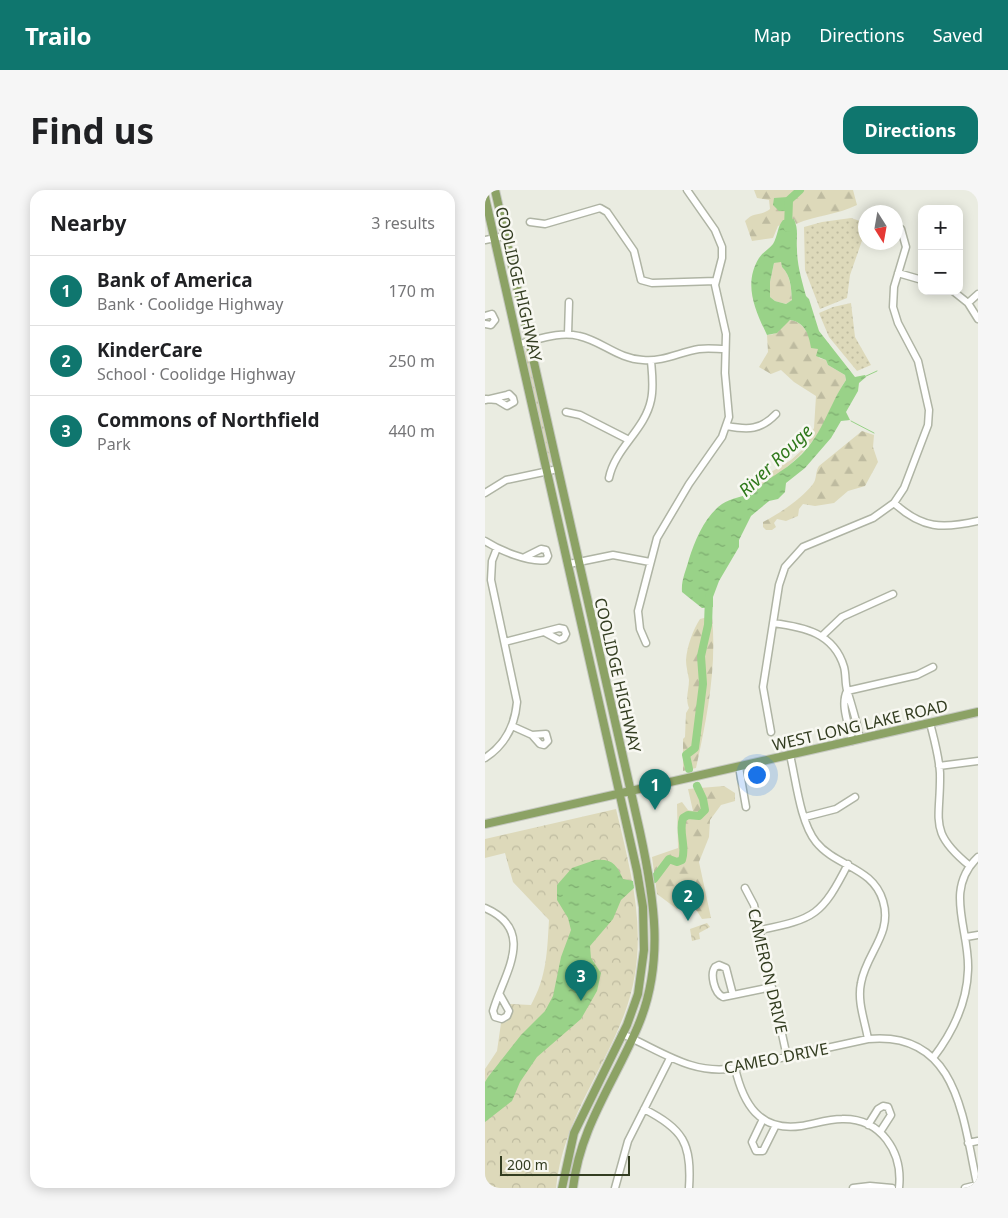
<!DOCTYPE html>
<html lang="en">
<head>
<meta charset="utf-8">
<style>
	:root { --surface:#fff; --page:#f6f6f6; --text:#202124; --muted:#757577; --line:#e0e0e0; --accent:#0f766e }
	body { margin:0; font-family:"Noto Sans",sans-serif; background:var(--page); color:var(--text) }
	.controls { position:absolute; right:15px; top:15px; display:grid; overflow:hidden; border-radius:10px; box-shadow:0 2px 12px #0003 }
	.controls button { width:45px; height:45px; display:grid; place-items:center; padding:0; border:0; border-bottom:1px solid var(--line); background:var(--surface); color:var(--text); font:25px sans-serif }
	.compass { position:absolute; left:373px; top:15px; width:45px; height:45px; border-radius:50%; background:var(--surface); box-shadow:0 2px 12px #0003; rotate:169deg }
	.scale { position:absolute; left:15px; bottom:12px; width:130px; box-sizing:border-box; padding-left:5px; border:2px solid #333d21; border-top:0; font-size:14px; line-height:18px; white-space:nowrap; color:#333d21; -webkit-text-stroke:4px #f8f8f2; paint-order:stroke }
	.you { position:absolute; left:271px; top:584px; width:18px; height:18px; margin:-12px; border:4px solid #fff; border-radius:50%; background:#1a73e8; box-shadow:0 0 0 8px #1a73e833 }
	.badge { display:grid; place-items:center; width:32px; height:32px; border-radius:50%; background:var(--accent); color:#fff; font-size:16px; font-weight:700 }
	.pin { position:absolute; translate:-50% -41px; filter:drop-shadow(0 1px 2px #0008) }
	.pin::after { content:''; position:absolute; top:26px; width:18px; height:15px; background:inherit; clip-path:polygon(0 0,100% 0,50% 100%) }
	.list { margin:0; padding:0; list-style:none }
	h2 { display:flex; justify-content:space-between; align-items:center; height:65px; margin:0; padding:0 20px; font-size:21px }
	h2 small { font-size:16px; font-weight:400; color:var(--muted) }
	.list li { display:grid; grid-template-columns:32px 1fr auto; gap:15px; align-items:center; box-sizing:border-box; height:70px; padding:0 20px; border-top:1px solid var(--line) }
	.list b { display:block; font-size:19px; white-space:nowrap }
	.list p { margin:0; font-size:16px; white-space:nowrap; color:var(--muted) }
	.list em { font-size:16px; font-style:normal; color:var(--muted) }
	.map { position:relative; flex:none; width:493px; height:998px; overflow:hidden; border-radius:15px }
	header { display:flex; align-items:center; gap:30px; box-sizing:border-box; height:70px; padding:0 25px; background:var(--accent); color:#fff }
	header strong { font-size:24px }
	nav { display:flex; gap:28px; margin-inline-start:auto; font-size:18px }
	.intro { display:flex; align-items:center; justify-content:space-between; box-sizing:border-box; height:120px; padding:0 30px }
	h1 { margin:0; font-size:35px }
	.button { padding:12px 22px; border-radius:15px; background:var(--accent); color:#fff; font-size:18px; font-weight:700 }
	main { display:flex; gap:30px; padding:0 30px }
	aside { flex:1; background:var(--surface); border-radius:15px; box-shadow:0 2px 12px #0003 }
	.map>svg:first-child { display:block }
	.grass { fill:url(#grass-dots) }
	.forest { fill:url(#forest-firs) }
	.park { fill:url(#park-crowns) }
	.water { fill:url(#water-ripples); fill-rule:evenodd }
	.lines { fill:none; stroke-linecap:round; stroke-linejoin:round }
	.stream { stroke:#99d288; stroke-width:1 }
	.river { stroke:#99d288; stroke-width:8 }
	.minor-casing { stroke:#afb4a4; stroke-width:9 }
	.major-casing { stroke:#c6c9c1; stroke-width:10 }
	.minor { stroke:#fff; stroke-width:6 }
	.major { stroke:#8ca265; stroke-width:8 }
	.labels { text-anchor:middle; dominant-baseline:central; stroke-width:5; stroke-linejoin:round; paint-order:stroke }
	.street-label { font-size:16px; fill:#333d21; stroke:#f8f8f2 }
	.water-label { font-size:18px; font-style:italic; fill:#2f791b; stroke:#f8f8f2 }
</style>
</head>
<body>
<header>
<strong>Trailo</strong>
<nav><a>Map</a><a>Directions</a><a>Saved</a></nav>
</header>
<div class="intro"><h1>Find us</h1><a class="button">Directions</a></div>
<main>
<aside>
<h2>Nearby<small>3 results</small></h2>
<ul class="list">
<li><span class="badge">1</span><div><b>Bank of America</b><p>Bank · Coolidge Highway</p></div><em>170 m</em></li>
<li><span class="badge">2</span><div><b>KinderCare</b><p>School · Coolidge Highway</p></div><em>250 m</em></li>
<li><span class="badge">3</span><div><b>Commons of Northfield</b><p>Park</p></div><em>440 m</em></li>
</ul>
</aside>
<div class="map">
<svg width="493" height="998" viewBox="0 0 493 998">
	<defs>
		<pattern id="grass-dots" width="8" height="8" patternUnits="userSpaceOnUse" patternTransform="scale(1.25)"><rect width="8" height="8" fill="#ddd9ba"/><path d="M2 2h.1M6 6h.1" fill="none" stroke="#bebba0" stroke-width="1.8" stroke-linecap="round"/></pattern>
		<pattern id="forest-firs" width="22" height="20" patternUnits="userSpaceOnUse" patternTransform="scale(1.25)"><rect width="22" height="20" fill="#ddd9ba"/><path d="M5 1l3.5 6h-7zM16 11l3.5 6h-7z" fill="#bebba0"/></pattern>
		<pattern id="park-crowns" width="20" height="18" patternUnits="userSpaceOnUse" patternTransform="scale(1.25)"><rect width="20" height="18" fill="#ddd9ba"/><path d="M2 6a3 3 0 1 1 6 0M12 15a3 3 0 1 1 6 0" fill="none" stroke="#bebba0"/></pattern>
		<pattern id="water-ripples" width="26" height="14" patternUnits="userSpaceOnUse" patternTransform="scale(1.25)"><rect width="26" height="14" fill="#99d288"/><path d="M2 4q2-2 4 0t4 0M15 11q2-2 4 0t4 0" fill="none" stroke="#7dac6f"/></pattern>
	</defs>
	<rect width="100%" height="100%" fill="#eaece1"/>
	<path class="grass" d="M366 28 375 31 380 42 365 85 362 108 335 119 320 80 319 37 337 32Z
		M366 113 370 147 386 175 372 181 344 147 334 123 348 117Z
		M41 160 67 269 66 273 63 271 39 164Z"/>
	<path class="forest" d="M269 0H368L372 15C352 25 331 25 311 34L309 29 293 36 288 48 267 51 260 31C269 21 277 26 285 19L284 10 272 8Z
		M296 71 297 77C306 86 306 98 307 110L301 114 290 111 285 107V92L289 73Z
		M305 130C320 132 323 146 330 157L333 159 334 168 341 170 343 175 360 185 361 190C351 204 348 219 339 234 321 265 295 284 267 303L261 302V297L306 270 317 260 329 238 331 206 309 192 296 180 286 184 274 177 283 162 282 145C294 145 296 136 305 130Z
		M377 241 389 245 388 257 393 272 380 296 363 301 349 313 330 316 318 314 314 319 313 326 301 331 292 329 289 333 291 337 287 340H281L278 337V332C295 323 315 310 328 294 332 289 330 282 334 276Z
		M227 426C232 478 222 528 211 578L198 581V549L200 547 201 523 204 518C200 508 204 500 204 490 203 483 201 477 201 470 202 456 208 440 215 429Z
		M239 596 250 603V611L236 615 225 630 224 647 214 672 226 728 217 729 212 721 205 716 192 719 172 704 167 667 193 658 192 614 197 612 203 620 208 621 203 599Z"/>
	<path class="park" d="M131 619C148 691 166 753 139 825 116 885 78 931 71 998H0V879L12 861 16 833 21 832 26 826 25 814 46 815C62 786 62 762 64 730L28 692 20 663 0 668V649Z
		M222 733 225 737 214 743 215 749 207 751 205 739Z"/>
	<path class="water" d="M303 7 307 9 306 21H294L288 15 289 8Z
		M309 29C314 41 311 47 312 59 312 75 317 91 321 106L324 109 334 141 370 187 380 185 381 187 374 193 373 201 361 222 365 230 356 231 346 248 320 278 301 293 300 302 293 309 284 311 266 326 254 350V357L234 391 228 407V417L217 418 197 402C196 390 201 381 204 369 210 350 220 326 237 314 246 308 259 307 269 301 275 297 280 291 287 287 298 280 307 274 317 264 338 243 345 213 361 190L360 185 343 175 341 170 331 166 333 159 326 158C324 145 320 132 305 130L292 143 282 145C270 120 258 94 274 68 278 62 284 59 288 54 293 46 292 37 298 30ZM296 72 297 77C306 86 306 97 307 110L301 114 290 111 285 107V92L289 73Z
		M110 670C127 668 132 675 138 689L148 691 149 698 136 710 128 729 105 756 106 768 116 783 112 801 96 829 52 867 35 892 27 911 0 932V892L3 887 36 845 60 821 68 806 76 767 86 740 83 728 72 710V695L87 678Z"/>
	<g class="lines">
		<path class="stream" d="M379 187 392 181
			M366 231 389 243"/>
		<path class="river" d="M303 38 304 10 315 0
			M204 579 201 565 210 558 218 494 216 466 223 435 224 407
			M169 689 184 669 192 672 197 670C202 656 193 642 198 628L203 625 214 626 220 620 218 609 212 596"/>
		<defs>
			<path id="minor" d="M45 32 60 34 115 18 122 22 149 61 156 90 167 93 231 91
				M0 50 20 46
				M413 83 437 90
				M468 101 483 113 493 129
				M483 113 493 104
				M0 126 7 124 10 130 6 135 0 134
				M83 144 84 112
				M34 154C53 150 74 141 94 146 117 151 133 169 158 170 178 172 195 162 214 159 223 158 232 159 240 159
				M0 210 22 205 24 204 28 208 29 212 22 216 12 210 1 209
				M81 222 95 225 144 250
				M242 236C263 240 276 240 291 224
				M124 288C130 258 160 240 166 210 169 197 167 183 166 171
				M0 303 21 290 73 279
				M409 313C437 339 458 339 493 331
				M0 351C14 360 44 373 61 370L63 366 61 360 56 359 40 367
				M84 374 128 365 165 372
				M288 433C319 437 349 443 359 477 361 484 360 493 362 500 367 516 372 532 375 549
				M337 446 357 427 408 404
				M20 452 74 438 79 439 81 444 79 448 74 450 61 443
				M161 453 155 439 153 421 172 348 204 294 237 247 244 227 240 183 241 144 230 95 237 68V57L230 40 202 0
				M362 501 432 485 448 477
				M362 501C355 515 364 535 367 551
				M445 533C449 549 454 566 455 583 456 631 442 641 485 676
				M27 536 47 545 55 554 59 555 63 551 61 544 47 545
				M286 542 278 497 294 395 300 377 318 357 388 328 409 313 419 298 443 235 444 220 433 171 413 133 408 117 409 97 421 57 416 39
				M305 565C311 590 315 632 331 652 351 677 388 677 398 711 408 744 381 763 376 793 372 812 380 831 383 849
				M0 568C20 555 30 535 32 512L6 390 7 371 12 358
				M454 576 493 571
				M254 577 261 617
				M320 627 351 619 370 607
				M260 698 269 715 302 867
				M0 718C53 741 18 785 8 821L10 827 17 829 22 826 24 821 15 805
				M275 740C330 729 337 725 363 674
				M481 747 493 745
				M234 775 241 778 248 805 238 807C229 803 225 784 230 777Z
				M248 805 287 797
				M137 844C175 860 207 886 250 878L383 849C475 840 478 933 493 998
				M448 868C468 842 482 813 483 780 485 740 458 700 493 667
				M250 878C258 913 274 942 316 936 329 934 343 929 357 929 396 928 418 962 414 998
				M159 919C198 939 207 953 204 998
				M278 929 267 952 271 961H278L291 935
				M383 935 393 919 398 916 403 917 406 925 395 942
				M483 953 493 951
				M130 998 143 951 185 868
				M368 998 385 996 407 998
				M480 998 492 995"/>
			<path id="major" d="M10 0 155 642C169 707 180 772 153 836 130 891 95 937 88 998
				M0 7 152 681 158 717 159 760 153 804 142 835 89 943 77 998
				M0 634 493 522"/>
		</defs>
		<use href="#minor" class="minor-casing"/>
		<use href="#major" class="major-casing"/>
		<use href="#minor" class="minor"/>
		<use href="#major" class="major"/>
	</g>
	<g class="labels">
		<g class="street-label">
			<text transform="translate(34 94) rotate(77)">COOLIDGE HIGHWAY</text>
			<text transform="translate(133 485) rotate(77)">COOLIDGE HIGHWAY</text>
			<text transform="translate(375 535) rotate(-13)">WEST LONG LAKE ROAD</text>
			<text transform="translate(283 781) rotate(77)">CAMERON DRIVE</text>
			<text transform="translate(291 868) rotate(-11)">CAMEO DRIVE</text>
		</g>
		<g class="water-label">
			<text transform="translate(290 270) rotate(-44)">River Rouge</text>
		</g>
	</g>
</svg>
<div class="controls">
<button>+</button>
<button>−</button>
</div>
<svg class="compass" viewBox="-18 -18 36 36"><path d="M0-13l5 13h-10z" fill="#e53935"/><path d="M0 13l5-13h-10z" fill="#757577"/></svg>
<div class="scale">200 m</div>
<div class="you"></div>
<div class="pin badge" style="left:170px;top:620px">1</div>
<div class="pin badge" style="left:203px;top:731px">2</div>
<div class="pin badge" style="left:96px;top:811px">3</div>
</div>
</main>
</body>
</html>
